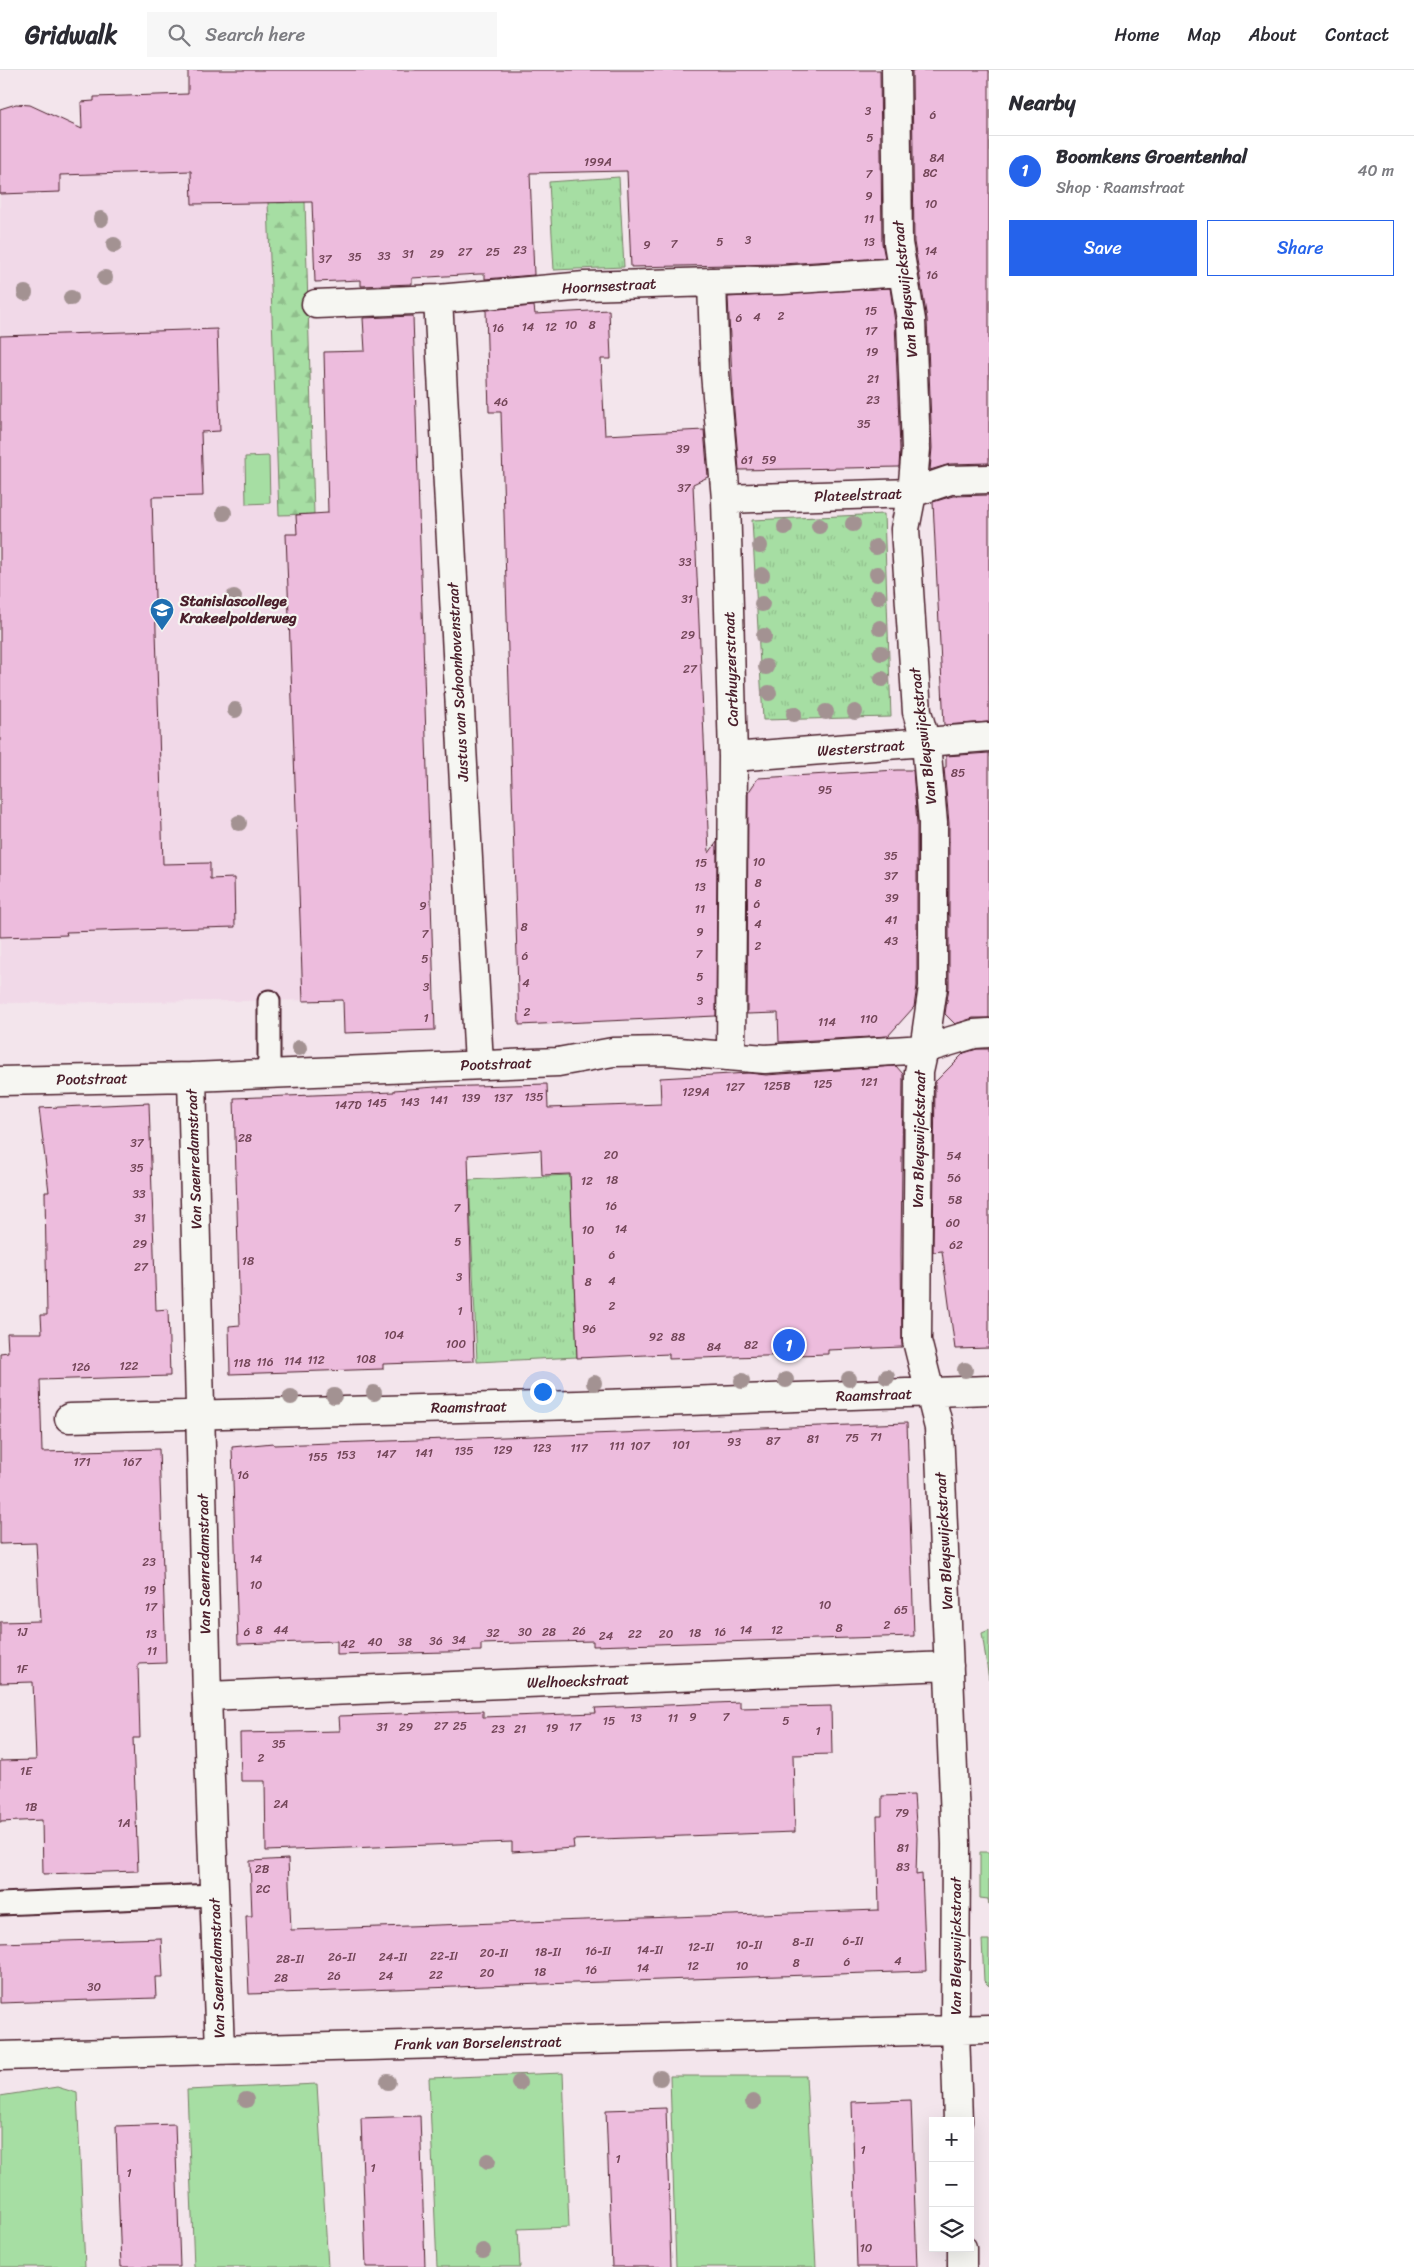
<!DOCTYPE html>
<html lang="en">
<head>
<meta charset="utf-8">
<style>
	:root { --surface:#fff; --page:#f7f7f7; --text:#2b2b33; --muted:#7c7c81; --line:#e1e1e2; --accent:#2563eb }
	body { margin:0; font-family:Sriracha,sans-serif; background:var(--page); color:var(--text) }
	.controls { position:absolute; right:15px; bottom:15px; display:grid; overflow:hidden; border-radius:0px; box-shadow:0 5px 20px #0002 }
	.controls button { width:45px; height:45px; display:grid; place-items:center; padding:0; border:0; border-bottom:1px solid var(--line); background:var(--surface); color:var(--text); font:25px sans-serif }
	.you { position:absolute; left:542px; top:1321px; width:18px; height:18px; margin:-12px; border:4px solid #fff; border-radius:50%; background:#1a73e8; box-shadow:0 0 0 8px #1a73e833 }
	.badge { display:grid; place-items:center; width:32px; height:32px; border-radius:50%; background:var(--accent); color:#fff; font-size:16px; font-weight:700 }
	.pin { position:absolute; translate:-50% -50%; border:2px solid #fff; box-shadow:0 1px 5px #0006 }
	.list { margin:0; padding:0; list-style:none }
	h2 { display:flex; justify-content:space-between; align-items:center; height:65px; margin:0; padding:0 20px; font-size:21px }
	h2 small { font-size:16px; font-weight:400; color:var(--muted) }
	.list li { display:grid; grid-template-columns:32px 1fr auto; gap:15px; align-items:center; box-sizing:border-box; height:70px; padding:0 20px; border-top:1px solid var(--line) }
	.list b { display:block; font-size:19px; white-space:nowrap }
	.list p { margin:0; font-size:16px; white-space:nowrap; color:var(--muted) }
	.list em { font-size:16px; font-style:normal; color:var(--muted) }
	.actions { display:flex; gap:10px; padding:15px 20px }
	.actions a { flex:1; padding:11px 0; border:1px solid var(--accent); border-radius:0px; text-align:center; font-size:18px; color:var(--accent) }
	.actions .main { background:var(--accent); color:#fff }
	.icon { flex:none; width:28px; height:28px; fill:none; stroke:currentColor; stroke-width:2; stroke-linecap:round; stroke-linejoin:round }
	.map { position:relative; flex:none; width:989px; height:2197px; overflow:hidden }
	header { display:flex; align-items:center; gap:30px; box-sizing:border-box; height:70px; padding:0 25px; background:var(--surface); border-bottom:1px solid var(--line) }
	header strong { font-size:24px }
	nav { display:flex; gap:28px; margin-inline-start:auto; font-size:18px }
	.search { width:350px; height:45px; background:var(--page); display:flex; align-items:center; gap:12px; box-sizing:border-box; padding:0 18px; border-radius:0px; color:var(--muted); font-size:19px }
	main { display:flex }
	aside { flex:1; background:var(--surface) }
	.map>svg:first-child { display:block }
	.built { fill:#f1d9e8 }
	.grass { fill:#a6dea3; stroke:#787e67 }
	.forest { fill:url(#forest-firs); stroke:#787e67 }
	.park { fill:url(#park-tufts); stroke:#787e67 }
	.building { fill:#edbcdd; stroke:#4a1f2b }
	.lines { fill:none; stroke-linecap:round; stroke-linejoin:round }
	.service-casing { stroke:#4a1f2b; stroke-width:25 }
	.minor-casing { stroke:#4a1f2b; stroke-width:31 }
	.service { stroke:#f6f6f2; stroke-width:21 }
	.minor { stroke:#f6f6f2; stroke-width:28 }
	.tree { fill:#a39292 }
	.labels { text-anchor:middle; dominant-baseline:central; stroke-width:4.5; stroke-linejoin:round; paint-order:stroke }
	.number-label { font-size:12px; fill:#734658 }
	.street-label { font-size:15px; fill:#4a1f2b; stroke:#f6f6f2 }
	.poi-label { font-size:15px; font-weight:bold; fill:#4a1f2b; stroke:#f6f6f2; text-anchor:start }
</style>
</head>
<body>
<header>
<strong>Gridwalk</strong>
<div class="search"><svg class="icon" aria-label="search" viewBox="0 0 24 24"><circle cx="10" cy="10" r="6"/><path d="M15 15l6 6"/></svg>Search here</div>
<nav><a>Home</a><a>Map</a><a>About</a><a>Contact</a></nav>
</header>
<main>
<div class="map">
<svg width="989" height="2197" viewBox="0 0 989 2197">
	<defs>
		<pattern id="forest-firs" width="22" height="20" patternUnits="userSpaceOnUse" patternTransform="scale(1.25)"><rect width="22" height="20" fill="#a6dea3"/><path d="M5 1l3.5 6h-7zM16 11l3.5 6h-7z" fill="#90be8c"/></pattern>
		<pattern id="park-tufts" width="24" height="20" patternUnits="userSpaceOnUse" patternTransform="scale(1.25)"><rect width="24" height="20" fill="#a6dea3"/><path d="M3 7l-1-3M5 7V3M7 7l1-3M15 17l-1-3M17 17v-4M19 17l1-3" fill="none" stroke="#90be8c"/></pattern>
	</defs>
	<rect width="100%" height="100%" fill="#f3e5ec"/>
	<filter id="ink" filterUnits="userSpaceOnUse"><feTurbulence type="fractalNoise" baseFrequency=".02" numOctaves="2"/><feDisplacementMap in="SourceGraphic" scale="10" xChannelSelector="R" yChannelSelector="G"/><feConvolveMatrix kernelMatrix="1 2 1 2 8 2 1 2 1" color-interpolation-filters="sRGB"/></filter>
	<g filter="url(#ink)">
		<path class="built" d="M188 0H255L267 93 296 445 314 444 340 930 0 933V61L82 59 81 32 94 31V27L188 24Z"/>
		<path class="grass" d="M269 386 270 433 246 434 245 387Z
			M980 1782H989V1835L988 1829 980 1828Z
			M982 1870H989V1916L984 1911Z
			M563 2003 569 2157 518 2159 520 2197H437L429 2008Z
			M670 2006H806L816 2197H676Z
			M317 2014 328 2197H194L187 2020Z
			M57 2017 77 2023 85 2197H0V2026Z"/>
		<path class="forest" d="M305 131 314 444 279 445 268 132Z"/>
		<path class="park" d="M619 107 624 197 554 200 549 112Z
			M884 444 891 647 763 650 752 450Z
			M570 1105 577 1287 477 1292 469 1110Z
			M989 1560V1610L982 1563Z"/>
		<path class="building" d="M188 0H880L882 173 885 188 781 194 631 197 627 101 530 103 534 205 485 209V204H479L412 208V214L361 216V210L315 212 312 132 192 134 191 101 60 105V122L0 124V39L16 34 30 35 82 59 81 32 94 31V27L188 24Z
			M912 0H989V393L950 394 930 400 932 378 927 249 914 172Z
			M890 218 895 252 900 379 899 397 739 400 733 328 728 227Z
			M534 236 535 244 609 240 611 289H601L605 365 704 360 708 407 693 414 709 783 717 772 716 946 519 955 501 342H489L486 240Z
			M413 246 435 960 344 963 343 930 303 931 286 464H297L296 445 328 443 324 282 365 281 363 248Z
			M217 259 220 361 201 362 203 426 152 427 163 794 210 793V809L234 808 235 857 66 862 67 865 0 867V266Z
			M989 425V652L944 655 933 432 953 426Z
			M989 683V948H973L955 954 945 944 949 917V753L944 698 946 697V686Z
			M897 700H913L917 754V916L914 937 888 966 779 972 778 943 747 944 748 723 758 708Z
			M977 979H989V1278L955 1279 942 1181 933 1182 935 1012 964 983Z
			M896 996 903 1004 901 1184 902 1277 828 1280V1284L669 1289V1284L577 1288 570 1104 542 1105 541 1080 468 1085 474 1291 383 1294V1299L230 1304 229 1256 240 1255 234 1028 394 1022V1020L436 1017 547 1014 548 1038 661 1034 660 1008 749 1003 766 1005Z
			M149 1033 156 1240 168 1239 170 1306 40 1310 42 1382 159 1379 166 1593 138 1594 140 1668H133L138 1801 43 1804 42 1750 0 1752V1691L36 1690 33 1612 0 1613V1552L40 1551 36 1473 0 1474V1283L8 1282 7 1263H42L41 1245H47L45 1122H49L39 1038Z
			M907 1353 914 1566 593 1576V1571L481 1574V1581L337 1585V1571L238 1574 232 1377 273 1373 274 1375Z
			M740 1632V1638L831 1636 832 1684 793 1685 795 1762 573 1770 574 1778 512 1782V1772L266 1781 265 1711H241L240 1663 340 1661 339 1646 483 1641V1647L596 1643 595 1638Z
			M914 1725 917 1768 916 1805 922 1804 926 1901 249 1924 246 1846H252L250 1791 288 1789 291 1860 879 1840 877 1746H882V1726Z
			M161 1868 163 1907H155L156 1928 0 1933V1873Z
			M911 2030 917 2197H857L852 2032Z
			M666 2038 671 2197H612L606 2040Z
			M420 2046 425 2197H366L361 2048Z
			M175 2054 180 2197H121L116 2056Z"/>
		<g class="lines">
			<defs>
				<path id="service" d="M269 931V1003
					M0 1834 214 1825"/>
				<path id="minor" d="M896 0 898 173 911 250 916 379 912 423 905 459 917 642 926 673 933 753V917L924 979 919 1002 917 1271 939 1358 956 1774 955 1960 958 2051
					M712 212 715 303 726 429 733 687 731 986
					M438 229 479 994
					M316 234 438 229 585 216 782 210 902 202
					M726 429 912 423 950 410 989 409
					M733 687 989 667
					M192 1007 207 1626 220 1980
					M0 1011 192 1007 558 992 613 982 666 981 765 989 924 979 974 964 989 963
					M69 1348 578 1335 989 1320
					M207 1626 949 1596
					M0 1986 989 1959
					M962 2178V2197"/>
			</defs>
			<use href="#service" class="service-casing"/>
			<use href="#minor" class="minor-casing"/>
			<use href="#service" class="service"/>
			<use href="#minor" class="minor"/>
		</g>
		<g class="tree">
			<circle cx="101" cy="149" r="8"/>
			<circle cx="114" cy="175" r="8"/>
			<circle cx="105" cy="208" r="8"/>
			<circle cx="25" cy="223" r="8"/>
			<circle cx="71" cy="228" r="8"/>
			<circle cx="224" cy="443" r="8"/>
			<circle cx="853" cy="454" r="8"/>
			<circle cx="819" cy="456" r="8"/>
			<circle cx="785" cy="457" r="8"/>
			<circle cx="760" cy="476" r="8"/>
			<circle cx="876" cy="477" r="8"/>
			<circle cx="877" cy="504" r="8"/>
			<circle cx="762" cy="505" r="8"/>
			<circle cx="234" cy="527" r="8"/>
			<circle cx="878" cy="527" r="8"/>
			<circle cx="762" cy="534" r="8"/>
			<circle cx="880" cy="558" r="8"/>
			<circle cx="764" cy="566" r="8"/>
			<circle cx="881" cy="583" r="8"/>
			<circle cx="766" cy="597" r="8"/>
			<circle cx="882" cy="609" r="8"/>
			<circle cx="769" cy="623" r="8"/>
			<circle cx="235" cy="640" r="8"/>
			<circle cx="826" cy="642" r="8"/>
			<circle cx="855" cy="642" r="8"/>
			<circle cx="794" cy="644" r="8"/>
			<circle cx="239" cy="753" r="8"/>
			<circle cx="299" cy="978" r="8"/>
			<circle cx="965" cy="1300" r="8"/>
			<circle cx="887" cy="1307" r="8"/>
			<circle cx="849" cy="1309" r="8"/>
			<circle cx="786" cy="1310" r="8"/>
			<circle cx="742" cy="1311" r="8"/>
			<circle cx="594" cy="1313" r="8"/>
			<circle cx="374" cy="1323" r="8"/>
			<circle cx="334" cy="1326" r="8"/>
			<circle cx="291" cy="1327" r="8"/>
			<circle cx="660" cy="2008" r="8"/>
			<circle cx="388" cy="2012" r="8"/>
			<circle cx="519" cy="2013" r="8"/>
			<circle cx="246" cy="2030" r="8"/>
			<circle cx="753" cy="2032" r="8"/>
			<circle cx="488" cy="2091" r="8"/>
			<circle cx="483" cy="2181" r="8"/>
		</g>
	</g>
	<defs>
		<symbol id="school-pin" viewBox="-11 -11 22 30"><path d="M0 17L-7.5 6A9.5 9.5 0 1 1 7.5 6Z" fill="#1f6fb2" stroke="#f6f6f2"/><path d="M0-5L7-2L0 1L-7-2ZM-4 1L0 2.5L4 1V4Q0 6-4 4Z" fill="#fff"/></symbol>
	</defs>
	<g fill-rule="evenodd">
		<use href="#school-pin" x="148" y="526" width="28" height="38"/>
	</g>
	<g class="labels">
		<g class="number-label">
			<text x="868" y="41">3</text>
			<text x="933" y="45">6</text>
			<text x="870" y="68">5</text>
			<text x="937" y="88">8A</text>
			<text x="598" y="92">199A</text>
			<text x="930" y="103">8C</text>
			<text x="869" y="104">7</text>
			<text x="869" y="126">9</text>
			<text x="931" y="134">10</text>
			<text x="869" y="149">11</text>
			<text x="748" y="170">3</text>
			<text x="720" y="172">5</text>
			<text x="869" y="172">13</text>
			<text x="674" y="174">7</text>
			<text x="647" y="175">9</text>
			<text x="520" y="180">23</text>
			<text x="931" y="181">14</text>
			<text x="465" y="182">27</text>
			<text x="493" y="182">25</text>
			<text x="408" y="184">31</text>
			<text x="437" y="184">29</text>
			<text x="384" y="186">33</text>
			<text x="355" y="187">35</text>
			<text x="325" y="189">37</text>
			<text x="932" y="205">16</text>
			<text x="871" y="241">15</text>
			<text x="781" y="246">2</text>
			<text x="757" y="247">4</text>
			<text x="739" y="248">6</text>
			<text x="571" y="255">10</text>
			<text x="592" y="255">8</text>
			<text x="528" y="257">14</text>
			<text x="551" y="257">12</text>
			<text x="498" y="258">16</text>
			<text x="871" y="261">17</text>
			<text x="872" y="282">19</text>
			<text x="873" y="309">21</text>
			<text x="873" y="330">23</text>
			<text x="501" y="332">46</text>
			<text x="864" y="354">35</text>
			<text x="683" y="379">39</text>
			<text x="747" y="390">61</text>
			<text x="769" y="390">59</text>
			<text x="684" y="418">37</text>
			<text x="685" y="492">33</text>
			<text x="687" y="529">31</text>
			<text x="688" y="565">29</text>
			<text x="690" y="599">27</text>
			<text x="958" y="703">85</text>
			<text x="825" y="720">95</text>
			<text x="891" y="786">35</text>
			<text x="759" y="792">10</text>
			<text x="701" y="793">15</text>
			<text x="891" y="806">37</text>
			<text x="758" y="813">8</text>
			<text x="700" y="817">13</text>
			<text x="892" y="828">39</text>
			<text x="757" y="834">6</text>
			<text x="423" y="836">9</text>
			<text x="700" y="839">11</text>
			<text x="891" y="850">41</text>
			<text x="758" y="854">4</text>
			<text x="524" y="857">8</text>
			<text x="700" y="862">9</text>
			<text x="425" y="864">7</text>
			<text x="891" y="871">43</text>
			<text x="758" y="876">2</text>
			<text x="699" y="884">7</text>
			<text x="525" y="886">6</text>
			<text x="425" y="889">5</text>
			<text x="700" y="907">5</text>
			<text x="526" y="913">4</text>
			<text x="426" y="917">3</text>
			<text x="700" y="931">3</text>
			<text x="527" y="942">2</text>
			<text x="426" y="948">1</text>
			<text x="869" y="949">110</text>
			<text x="827" y="952">114</text>
			<text x="869" y="1012">121</text>
			<text x="823" y="1014">125</text>
			<text x="777" y="1016">125B</text>
			<text x="735" y="1017">127</text>
			<text x="696" y="1022">129A</text>
			<text x="534" y="1027">135</text>
			<text x="471" y="1028">139</text>
			<text x="503" y="1028">137</text>
			<text x="439" y="1030">141</text>
			<text x="410" y="1032">143</text>
			<text x="377" y="1033">145</text>
			<text x="348" y="1035">147D</text>
			<text x="245" y="1068">28</text>
			<text x="137" y="1073">37</text>
			<text x="611" y="1085">20</text>
			<text x="954" y="1086">54</text>
			<text x="137" y="1098">35</text>
			<text x="954" y="1108">56</text>
			<text x="612" y="1110">18</text>
			<text x="587" y="1111">12</text>
			<text x="139" y="1124">33</text>
			<text x="955" y="1130">58</text>
			<text x="611" y="1136">16</text>
			<text x="457" y="1138">7</text>
			<text x="140" y="1148">31</text>
			<text x="953" y="1153">60</text>
			<text x="621" y="1159">14</text>
			<text x="588" y="1160">10</text>
			<text x="458" y="1172">5</text>
			<text x="140" y="1174">29</text>
			<text x="956" y="1175">62</text>
			<text x="612" y="1185">6</text>
			<text x="248" y="1191">18</text>
			<text x="141" y="1197">27</text>
			<text x="459" y="1207">3</text>
			<text x="612" y="1211">4</text>
			<text x="588" y="1212">8</text>
			<text x="612" y="1236">2</text>
			<text x="460" y="1241">1</text>
			<text x="589" y="1259">96</text>
			<text x="394" y="1265">104</text>
			<text x="656" y="1267">92</text>
			<text x="678" y="1267">88</text>
			<text x="456" y="1274">100</text>
			<text x="751" y="1275">82</text>
			<text x="714" y="1277">84</text>
			<text x="366" y="1289">108</text>
			<text x="316" y="1290">112</text>
			<text x="293" y="1291">114</text>
			<text x="265" y="1292">116</text>
			<text x="242" y="1293">118</text>
			<text x="129" y="1296">122</text>
			<text x="81" y="1297">126</text>
			<text x="876" y="1367">71</text>
			<text x="852" y="1368">75</text>
			<text x="813" y="1369">81</text>
			<text x="773" y="1371">87</text>
			<text x="734" y="1372">93</text>
			<text x="681" y="1375">101</text>
			<text x="617" y="1376">111</text>
			<text x="640" y="1376">107</text>
			<text x="542" y="1378">123</text>
			<text x="579" y="1378">117</text>
			<text x="503" y="1380">129</text>
			<text x="464" y="1381">135</text>
			<text x="424" y="1383">141</text>
			<text x="386" y="1384">147</text>
			<text x="346" y="1385">153</text>
			<text x="318" y="1387">155</text>
			<text x="82" y="1392">171</text>
			<text x="132" y="1392">167</text>
			<text x="243" y="1405">16</text>
			<text x="256" y="1489">14</text>
			<text x="149" y="1492">23</text>
			<text x="256" y="1515">10</text>
			<text x="150" y="1520">19</text>
			<text x="825" y="1535">10</text>
			<text x="151" y="1537">17</text>
			<text x="901" y="1540">65</text>
			<text x="887" y="1555">2</text>
			<text x="839" y="1558">8</text>
			<text x="259" y="1560">8</text>
			<text x="281" y="1560">44</text>
			<text x="746" y="1560">14</text>
			<text x="777" y="1560">12</text>
			<text x="579" y="1561">26</text>
			<text x="22" y="1562">1J</text>
			<text x="247" y="1562">6</text>
			<text x="525" y="1562">30</text>
			<text x="549" y="1562">28</text>
			<text x="720" y="1562">16</text>
			<text x="493" y="1563">32</text>
			<text x="695" y="1563">18</text>
			<text x="151" y="1564">13</text>
			<text x="635" y="1564">22</text>
			<text x="666" y="1564">20</text>
			<text x="606" y="1566">24</text>
			<text x="459" y="1570">34</text>
			<text x="436" y="1571">36</text>
			<text x="375" y="1572">40</text>
			<text x="405" y="1572">38</text>
			<text x="348" y="1574">42</text>
			<text x="152" y="1581">11</text>
			<text x="22" y="1599">1F</text>
			<text x="693" y="1647">9</text>
			<text x="726" y="1647">7</text>
			<text x="636" y="1648">13</text>
			<text x="673" y="1648">11</text>
			<text x="609" y="1651">15</text>
			<text x="786" y="1651">5</text>
			<text x="441" y="1656">27</text>
			<text x="460" y="1656">25</text>
			<text x="382" y="1657">31</text>
			<text x="406" y="1657">29</text>
			<text x="575" y="1657">17</text>
			<text x="552" y="1658">19</text>
			<text x="498" y="1659">23</text>
			<text x="520" y="1659">21</text>
			<text x="818" y="1661">1</text>
			<text x="279" y="1674">35</text>
			<text x="261" y="1688">2</text>
			<text x="26" y="1701">1E</text>
			<text x="281" y="1734">2A</text>
			<text x="31" y="1737">1B</text>
			<text x="902" y="1743">79</text>
			<text x="124" y="1753">1A</text>
			<text x="903" y="1778">81</text>
			<text x="903" y="1797">83</text>
			<text x="262" y="1799">2B</text>
			<text x="263" y="1819">2C</text>
			<text x="853" y="1871">6-II</text>
			<text x="803" y="1872">8-II</text>
			<text x="749" y="1875">10-II</text>
			<text x="701" y="1877">12-II</text>
			<text x="650" y="1880">14-II</text>
			<text x="598" y="1881">16-II</text>
			<text x="548" y="1882">18-II</text>
			<text x="494" y="1883">20-II</text>
			<text x="444" y="1886">22-II</text>
			<text x="342" y="1887">26-II</text>
			<text x="393" y="1887">24-II</text>
			<text x="290" y="1889">28-II</text>
			<text x="898" y="1891">4</text>
			<text x="847" y="1892">6</text>
			<text x="796" y="1893">8</text>
			<text x="693" y="1896">12</text>
			<text x="742" y="1896">10</text>
			<text x="643" y="1898">14</text>
			<text x="591" y="1900">16</text>
			<text x="540" y="1902">18</text>
			<text x="487" y="1903">20</text>
			<text x="436" y="1905">22</text>
			<text x="334" y="1906">26</text>
			<text x="386" y="1906">24</text>
			<text x="281" y="1908">28</text>
			<text x="94" y="1917">30</text>
			<text x="863" y="2080">1</text>
			<text x="618" y="2089">1</text>
			<text x="373" y="2098">1</text>
			<text x="129" y="2103">1</text>
			<text x="866" y="2178">10</text>
		</g>
		<g class="street-label">
			<text transform="translate(609 216) rotate(-3)">Hoornsestraat</text>
			<text transform="translate(905 219) rotate(-96)">Van Bleyswijckstraat</text>
			<text transform="translate(858 425) rotate(-2)">Plateelstraat</text>
			<text transform="translate(731 599) rotate(-92)">Carthuyzerstraat</text>
			<text transform="translate(458 612) rotate(-93)">Justus van Schoonhovenstraat</text>
			<text transform="translate(923 666) rotate(-97)">Van Bleyswijckstraat</text>
			<text transform="translate(861 678) rotate(-4)">Westerstraat</text>
			<text transform="translate(496 994) rotate(-2)">Pootstraat</text>
			<text transform="translate(92 1009) rotate(-1)">Pootstraat</text>
			<text transform="translate(919 1069) rotate(-89)">Van Bleyswijckstraat</text>
			<text transform="translate(194 1089) rotate(-92)">Van Saenredamstraat</text>
			<text transform="translate(874 1325) rotate(-2)">Raamstraat</text>
			<text transform="translate(469 1337) rotate(-1)">Raamstraat</text>
			<text transform="translate(944 1471) rotate(-93)">Van Bleyswijckstraat</text>
			<text transform="translate(204 1494) rotate(-91)">Van Saenredamstraat</text>
			<text transform="translate(578 1611) rotate(-2)">Welhoeckstraat</text>
			<text transform="translate(956 1876) rotate(-90)">Van Bleyswijckstraat</text>
			<text transform="translate(217 1898) rotate(-92)">Van Saenredamstraat</text>
			<text transform="translate(478 1973) rotate(-1)">Frank van Borselenstraat</text>
		</g>
		<g class="poi-label">
			<text x="180" y="531">Stanislascollege<tspan x="180" dy="17">Krakeelpolderweg</tspan></text>
		</g>
	</g>
</svg>
<div class="controls">
<button>+</button>
<button>−</button>
<button><svg class="icon" aria-label="layers" viewBox="0 0 24 24"><path d="M12 4l9 5-9 5-9-5zM3 14l9 5 9-5"/></svg></button>
</div>
<div class="you"></div>
<div class="pin badge" style="left:789px;top:1275px">1</div>
</div>
<aside>
<h2>Nearby<small></small></h2>
<ul class="list">
<li><span class="badge">1</span><div><b>Boomkens Groentenhal</b><p>Shop · Raamstraat</p></div><em>40 m</em></li>
</ul>
<div class="actions"><a class="main">Save</a><a>Share</a></div>
</aside>
</main>
</body>
</html>
